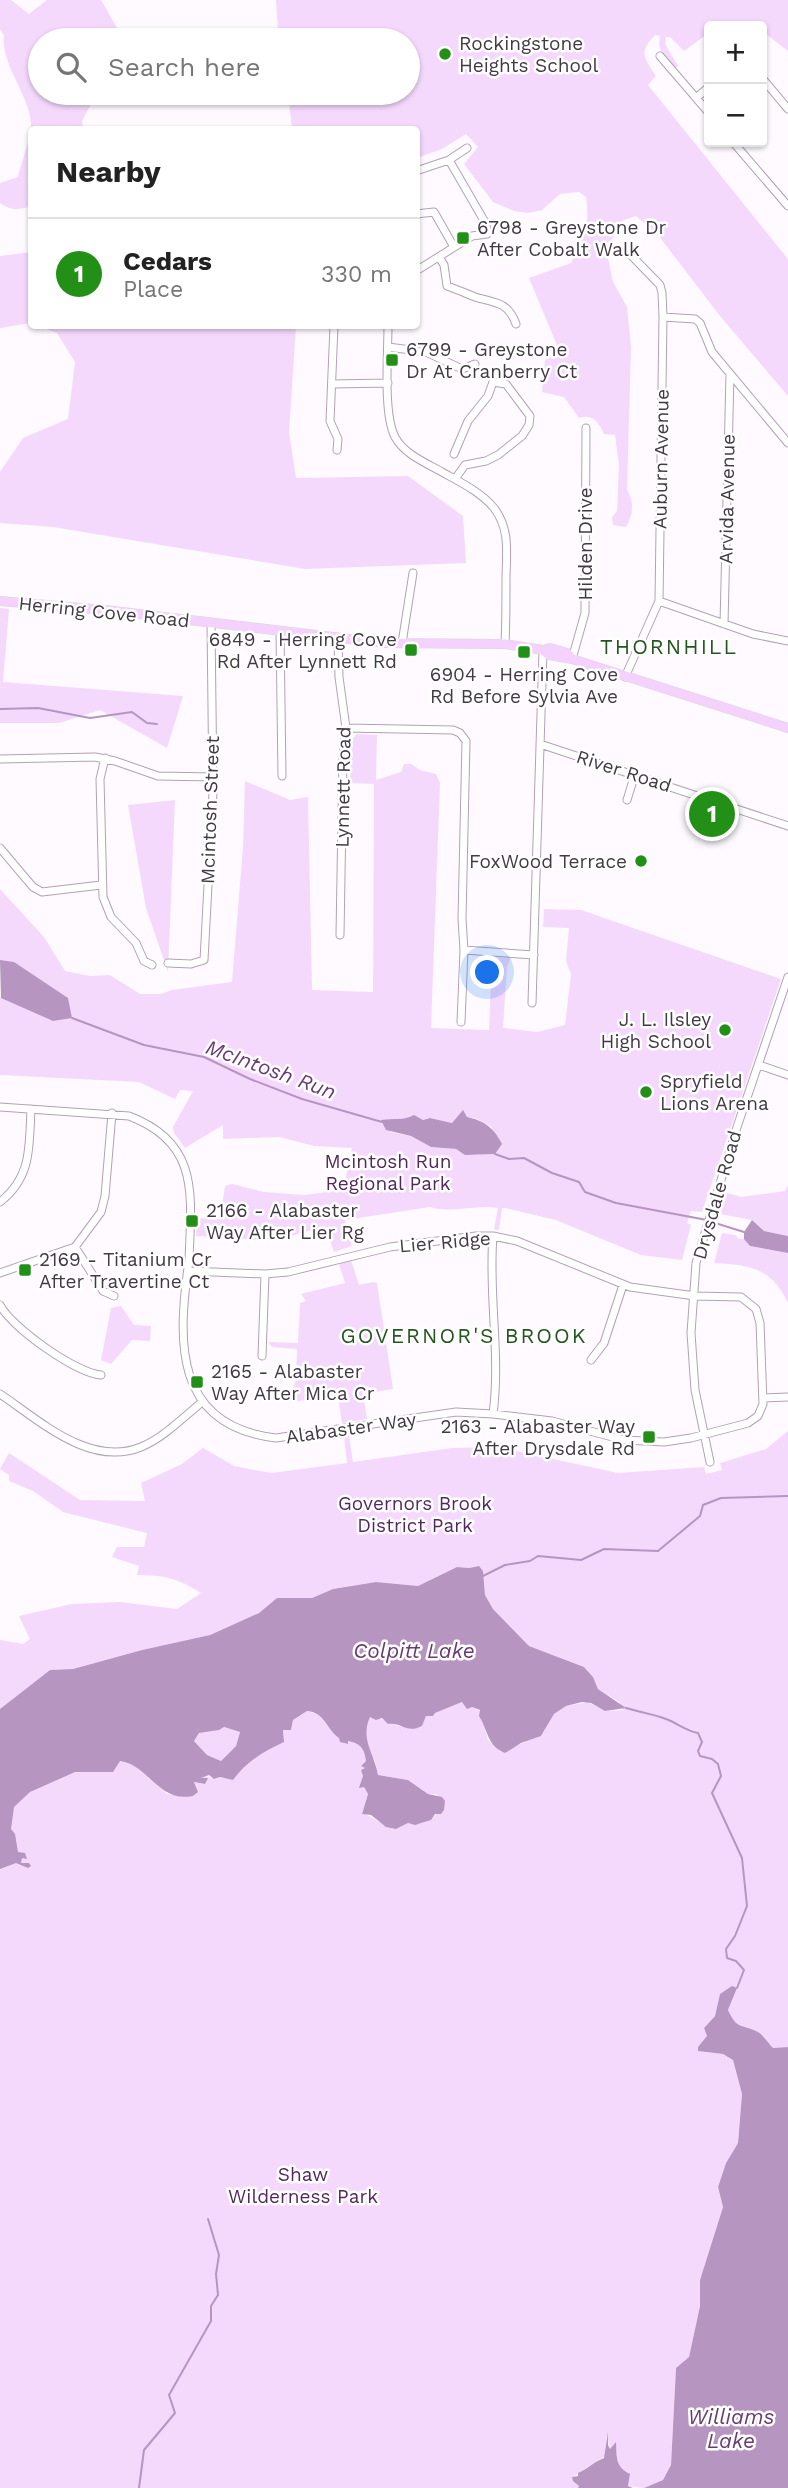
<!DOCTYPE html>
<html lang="en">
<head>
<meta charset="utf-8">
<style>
	:root { --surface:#fff; --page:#f6f6f6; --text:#222; --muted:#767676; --line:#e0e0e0; --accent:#229016 }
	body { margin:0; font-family:"Work Sans",sans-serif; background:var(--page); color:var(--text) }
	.controls { position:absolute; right:21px; top:21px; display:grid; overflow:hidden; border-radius:7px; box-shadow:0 2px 5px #0004 }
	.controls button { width:63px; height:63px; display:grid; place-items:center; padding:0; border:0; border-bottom:2px solid var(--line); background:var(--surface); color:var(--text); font:35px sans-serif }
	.you { position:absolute; left:488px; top:973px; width:24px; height:24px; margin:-18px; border:5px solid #fff; border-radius:50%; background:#1a73e8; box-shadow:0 0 0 10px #1a73e833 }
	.badge { display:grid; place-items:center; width:46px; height:46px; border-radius:50%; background:var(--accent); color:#fff; font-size:23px; font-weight:700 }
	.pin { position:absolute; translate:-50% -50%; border:4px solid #fff; box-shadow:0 2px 7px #0006 }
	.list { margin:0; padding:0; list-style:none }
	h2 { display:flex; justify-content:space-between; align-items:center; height:91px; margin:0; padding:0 28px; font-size:30px }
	h2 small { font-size:23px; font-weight:400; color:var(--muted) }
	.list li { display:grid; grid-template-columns:46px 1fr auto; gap:21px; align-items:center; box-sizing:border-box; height:112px; padding:0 28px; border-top:2px solid var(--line) }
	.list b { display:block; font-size:26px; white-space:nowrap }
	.list p { margin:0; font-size:23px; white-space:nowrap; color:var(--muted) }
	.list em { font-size:23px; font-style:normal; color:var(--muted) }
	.icon { flex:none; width:38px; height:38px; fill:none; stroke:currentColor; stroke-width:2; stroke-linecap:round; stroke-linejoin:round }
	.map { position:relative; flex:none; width:788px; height:2488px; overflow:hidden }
	.search { position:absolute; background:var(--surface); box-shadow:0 2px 5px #0004; left:28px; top:28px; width:392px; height:77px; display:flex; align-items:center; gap:18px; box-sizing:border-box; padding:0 24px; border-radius:38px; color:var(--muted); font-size:26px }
	.panel { position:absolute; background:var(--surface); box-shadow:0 2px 5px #0004; left:28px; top:126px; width:392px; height:203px; border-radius:7px }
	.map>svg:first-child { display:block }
	.green { fill:#f5d9fd; fill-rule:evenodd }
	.water { fill:#b795c1; fill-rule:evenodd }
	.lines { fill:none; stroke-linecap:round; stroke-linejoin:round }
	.stream { stroke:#b795c1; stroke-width:2 }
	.minor-casing { stroke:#b4a0b9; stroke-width:9 }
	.major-casing { stroke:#d9d7da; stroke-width:10 }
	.minor { stroke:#fff; stroke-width:7 }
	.major { stroke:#f5d1fe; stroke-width:9 }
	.poi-dot { fill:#229016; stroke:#fff; stroke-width:2.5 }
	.labels { text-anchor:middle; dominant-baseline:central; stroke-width:5; stroke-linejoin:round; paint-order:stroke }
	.poi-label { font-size:19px; fill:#423944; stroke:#fff; text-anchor:start }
	.street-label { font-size:19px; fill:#423944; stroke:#fff }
	.park-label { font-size:19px; fill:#53285e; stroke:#fff }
	.neighbourhood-label { font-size:21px; letter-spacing:2px; fill:#255620; stroke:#fff }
	.water-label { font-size:21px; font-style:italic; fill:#673b73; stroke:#fff }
</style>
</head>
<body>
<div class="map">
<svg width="788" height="2488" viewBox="0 0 788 2488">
	<rect width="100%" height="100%" fill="#fefaff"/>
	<path class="green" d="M0 0H11L29 14 47 0H101L124 40H40V93H97L82 121 83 129 32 130 31 206C20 210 11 211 0 203V183L18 177C21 163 31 138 31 124 30 95 0 64 4 35L0 29Z
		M276 0H788V51L762 31V26C752 26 739 21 732 22 725 22 720 26 709 26V33L684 51 670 37H666L665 44 678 66 668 74 659 44 660 36 655 35C638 53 644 57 656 76L648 85 788 259V396L720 316 658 235 636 216 624 220 606 249 613 282 627 307 631 347 627 490C635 502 633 515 626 527L613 525 612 517 617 511 619 466 615 435 604 434C599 423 593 413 579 418L564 397 542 392 545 360 559 350 529 278 571 263C585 237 590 227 586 197L579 192 560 194 542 210 528 213 514 211 493 202 464 164 478 147 466 134 442 149 417 158 416 130 292 129 288 93H408V40H283L282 33H278Z
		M31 252V323L0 328V256Z
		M38 326H296L289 432 296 478 408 476 463 516 466 563 305 569 53 527 0 523V472L23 438 68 419 75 362 57 333Z
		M0 608 9 609 3 682 183 696 167 748 100 710 59 723H0Z
		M357 734 377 735 376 780 401 772 404 764H411L420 770 436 774 440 783 431 1028 489 1030 492 958 511 957 507 967 503 1028 537 1032 565 1025 571 974 566 961 569 928 543 927 544 909 581 910 781 979 702 1212 691 1211 687 1223 691 1225 682 1260 641 1255 556 1220 505 1208H502L499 1230 494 1229 498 1208C475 1204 452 1214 430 1207L345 1220 352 1246 334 1252 325 1226 288 1237 261 1240 196 1236 197 1218 220 1219 225 1186 232 1184 264 1192 304 1195 343 1190 352 1148 314 1146 279 1137 223 1139V1125L185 1148 174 1133 173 1127 193 1091 180 1090 175 1099 139 1082 0 1075V997L53 1021 72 1017 14 963 0 960V889L44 937 65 971 90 976 110 975 140 994H161L172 990 232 982 243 847 245 781 290 800 308 797 312 990 373 992 374 784 350 783 352 739ZM459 1115 477 1119 492 1127 495 1154 465 1155 456 1149 431 1147 411 1136 391 1132 382 1120 407 1119 412 1116 423 1120 429 1118 452 1123Z
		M175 800 168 972 146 908 128 805Z
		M788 1185V1236L764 1231 752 1220 720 1214 727 1193 741 1197 785 1191Z
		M722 1233 735 1235 739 1239H745L750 1246 788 1253V1303C771 1267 749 1265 714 1263Z
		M351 1260 359 1285 373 1282 377 1283 393 1389 363 1394 367 1419 342 1423 338 1397 289 1402 296 1380 297 1349 272 1347 268 1342 298 1343 300 1303 306 1301 301 1294 345 1283 339 1264Z
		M121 1306 134 1325 151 1326 150 1341 132 1340 111 1364 101 1360 111 1308Z
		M788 1431V2047L773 2048C768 2043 762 2033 756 2031 740 2024 737 2029 728 2010L737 1988 720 1994 715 2016 704 2028 707 2036 699 2051 723 2054 733 2060 742 2094 738 2143 726 2163 718 2187 723 2207 700 2280V2306L689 2357 676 2368 671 2465 663 2480 644 2488 628 2486 630 2474C616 2466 617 2459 616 2443L610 2449 607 2434 605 2456 574 2476 579 2486 578 2488H0V1869L18 1853 11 1830 9 1808 40 1782 116 1759 132 1763 167 1794 193 1796 198 1792 194 1782 203 1784 207 1779 201 1778 204 1776 216 1779 220 1777 233 1780C242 1763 267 1751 284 1739L283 1730H291L293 1720 307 1711 322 1716 343 1743 348 1744V1741C360 1744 364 1747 366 1761L361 1766 365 1768 361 1770 364 1776 361 1786 364 1787 368 1794 362 1813C373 1816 386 1830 397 1828 401 1827 404 1824 408 1823 424 1828 432 1816 444 1810L439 1797 436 1794H428L408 1780 378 1775 375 1761 370 1753 369 1747 364 1734 370 1717C389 1718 401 1733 422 1726L426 1716H433L435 1713 462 1702 467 1708 472 1707 480 1711 488 1740 501 1752 542 1735 554 1714 566 1706 588 1702 605 1711 623 1710 619 1702 598 1689 593 1677 584 1667 529 1646 493 1609 485 1595 483 1571 478 1566 469 1568 457 1567 418 1586 376 1582 333 1589 312 1598H277L259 1613 210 1635 142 1650 73 1669 50 1670 0 1709V1640L23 1644 30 1639 19 1616 72 1604 120 1602 177 1609 201 1593C177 1578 165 1575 137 1575L139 1566 112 1557 117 1547H144L147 1533 63 1512 33 1491 9 1481V1475L0 1469 9 1453 80 1500 145 1501 141 1483 182 1464 203 1448 234 1466 271 1473 347 1463 344 1436 349 1435 353 1462 452 1448 497 1447 618 1473 704 1467 706 1474 722 1470 720 1463 766 1449Z
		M223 1727 240 1732 236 1746 221 1761 207 1755 194 1741 199 1733Z"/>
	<path class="water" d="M0 960 14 962 68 998 72 1018 53 1021 1 998Z
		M463 1110 467 1117C485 1121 494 1128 502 1144L495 1154 465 1155 456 1149 431 1147 411 1136 386 1130 381 1120C392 1118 404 1121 414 1115L423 1120 430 1118 452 1123Z
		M752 1220 764 1231 788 1236V1253L750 1246 744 1239V1232Z
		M479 1566 483 1571 485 1595 493 1609 529 1646 584 1667 593 1677 598 1689 626 1708 605 1711 591 1703 582 1702 566 1706 554 1714 541 1736 521 1743 505 1753C487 1746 488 1730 479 1716L480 1710 472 1707 467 1709 462 1702 435 1713 433 1716H426L422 1726C406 1734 402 1722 388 1724L382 1718 376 1720 370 1717C360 1740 374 1752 378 1775L408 1780 428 1794 442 1797 445 1801 444 1810 441 1814H435L431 1820 415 1825 408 1823 396 1829 386 1827 371 1815 362 1814 368 1794 364 1787 359 1788 363 1776 361 1770 365 1768 361 1766 366 1761C364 1748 361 1744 348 1741V1744L340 1742 339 1738C326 1729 326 1713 307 1711L293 1720 291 1730H283L284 1742C262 1752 245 1763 233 1780L220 1777 214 1779 209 1775 201 1778H208L205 1784 194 1782 198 1792 193 1796C158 1803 149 1765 120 1761L113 1772H75L30 1792 14 1807 11 1829 15 1834 18 1852 25 1853 27 1859 22 1858 21 1863H29L31 1866 28 1868 16 1863 0 1869V1709L50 1670 73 1669 142 1650 210 1635 259 1613 277 1598H312L333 1589 376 1582 418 1586 457 1567 469 1568ZM224 1727 240 1732 236 1746 221 1761 207 1755 194 1741 199 1733 219 1730Z
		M732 1986 737 1988 728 2010C737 2029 740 2024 756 2031 762 2033 768 2043 773 2048L788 2047V2488H644L663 2480 671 2465 676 2368 689 2357 700 2306V2280L723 2207 718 2187 726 2163 738 2143 742 2094 733 2060 723 2054 698 2051V2047L707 2036 704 2028 715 2016 720 1994Z
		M608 2432V2445L610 2449 616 2442C617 2458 615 2466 630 2474L628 2486 633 2488H578L579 2486 573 2481 572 2477 578 2476V2473C588 2469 593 2462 604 2458Z"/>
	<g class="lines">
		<path class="stream" d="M0 709 38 708 90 718 132 712 147 723 157 724
			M72 1018 144 1045 204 1057 250 1079 302 1099 382 1122
			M495 1154 509 1159 524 1158 552 1173 579 1182 585 1192 616 1203 707 1220
			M712 1222 744 1232
			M483 1576 505 1565 530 1561 538 1556 581 1560 604 1549 658 1551 700 1516 703 1505 721 1498 788 1496
			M626 1708C639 1712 654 1714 666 1719 677 1723 686 1731 698 1733L702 1742 698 1751 700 1756 712 1759 718 1764 721 1776 712 1793 742 1858 747 1906 735 1936 726 1949 727 1958 736 1961 744 1970 737 1988
			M139 2488 144 2450 175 2413 169 2395 211 2321V2306L218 2295 216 2274 219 2255 208 2219"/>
		<defs>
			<path id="minor" d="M660 56 709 113
				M762 78 788 109
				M696 98 709 87
				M733 142 788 206
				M416 171 449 160 467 148
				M416 214 434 212 454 247
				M625 249 660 285 662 293 663 317 659 601 625 677
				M439 257 444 265 447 286C456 289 465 293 475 297 494 303 508 301 516 324
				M416 271 472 236 487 234 486 224 449 160
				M663 317 695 319 700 323 712 352 788 443
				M334 326 330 421 338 439 337 450
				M388 326C388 353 383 414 395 437 404 454 426 463 442 472 460 482 481 492 494 508 511 530 506 555 506 580 506 602 506 623 505 644
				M388 347 426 352 462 369 475 364
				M332 384 388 383
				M454 454 468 421 488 396 493 382 506 384 530 416 529 425 522 436 498 455 486 461 465 465 455 479
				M659 601 753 634 788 641
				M724 624 730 374
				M280 631 282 776
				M338 639 339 677 346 728 343 758 340 935
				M402 643 413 573
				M572 659 585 613 586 428
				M346 728 453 730 460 733 466 741 462 919 464 950 461 1022
				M540 744 788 826
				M105 758 100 779 103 897 111 917 136 943 144 961 152 965
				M0 759 95 757 115 761 158 776 213 777
				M627 800 635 774
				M0 848 33 887 42 892 101 885
				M464 950 534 955
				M168 963 191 964 204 960 213 792 211 623
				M532 1003 543 650
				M759 1065 788 1075
				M0 1107 129 1116C201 1143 191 1197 189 1261 177 1342 174 1426 276 1438L456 1412 493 1414 552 1421 624 1440 664 1442 691 1438 748 1423 758 1416 763 1404 760 1323 756 1309 741 1297 695 1296 630 1287 517 1241 493 1236H476L390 1247 288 1272 265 1274 188 1271
				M0 1202C32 1177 29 1147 31 1109
				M75 1247 103 1291 114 1296
				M0 1273 75 1247 101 1212 105 1196 112 1113
				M0 1305C12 1328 76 1373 101 1375
				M262 1356 265 1274
				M591 1360 604 1343 623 1285
				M0 1394C39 1420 90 1468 141 1447 163 1438 184 1417 202 1402
				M763 1398 788 1397
				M493 1414C501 1354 488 1295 493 1236
				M710 1462 695 1390 691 1333 696 1263 737 1127 788 977"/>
			<path id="major" d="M0 601 105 610 384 643 505 644 543 650 550 648 567 653 572 659
				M543 650 549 655 572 659 788 728"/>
		</defs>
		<use href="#minor" class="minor-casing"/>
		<use href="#major" class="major-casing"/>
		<use href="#minor" class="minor"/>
		<use href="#major" class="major"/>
	</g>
	<g class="poi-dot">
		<circle cx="445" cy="54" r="7"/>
		<rect x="456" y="231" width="14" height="14" rx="3.5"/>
		<rect x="385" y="353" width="14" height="14" rx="3.5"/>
		<rect x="404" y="643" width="14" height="14" rx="3.5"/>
		<rect x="517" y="645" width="14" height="14" rx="3.5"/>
		<circle cx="641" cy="861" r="7"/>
		<circle cx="725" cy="1030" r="7"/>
		<circle cx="646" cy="1092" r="7"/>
		<rect x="185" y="1214" width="14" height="14" rx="3.5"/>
		<rect x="18" y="1263" width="14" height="14" rx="3.5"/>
		<rect x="190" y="1375" width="14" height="14" rx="3.5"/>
		<rect x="642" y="1430" width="14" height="14" rx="3.5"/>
	</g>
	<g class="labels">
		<g class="poi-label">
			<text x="459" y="43">Rockingstone<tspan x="459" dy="22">Heights School</tspan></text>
			<text x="477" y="227">6798 - Greystone Dr<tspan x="477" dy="22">After Cobalt Walk</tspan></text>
			<text x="406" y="349">6799 - Greystone<tspan x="406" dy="22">Dr At Cranberry Ct</tspan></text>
			<text x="397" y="639" text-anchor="end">6849 - Herring Cove<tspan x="397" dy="22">Rd After Lynnett Rd</tspan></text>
			<text x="524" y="674" text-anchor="middle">6904 - Herring Cove<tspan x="524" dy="22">Rd Before Sylvia Ave</tspan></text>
			<text x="627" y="861" text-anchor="end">FoxWood Terrace</text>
			<text x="711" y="1019" text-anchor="end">J. L. Ilsley<tspan x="711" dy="22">High School</tspan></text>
			<text x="660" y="1081">Spryfield<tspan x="660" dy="22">Lions Arena</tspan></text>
			<text x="206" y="1210">2166 - Alabaster<tspan x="206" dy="22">Way After Lier Rg</tspan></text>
			<text x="39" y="1259">2169 - Titanium Cr<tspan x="39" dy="22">After Travertine Ct</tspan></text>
			<text x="211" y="1371">2165 - Alabaster<tspan x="211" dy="22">Way After Mica Cr</tspan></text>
			<text x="635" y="1426" text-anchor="end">2163 - Alabaster Way<tspan x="635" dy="22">After Drysdale Rd</tspan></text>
		</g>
		<g class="street-label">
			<text transform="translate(661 459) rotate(-89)">Auburn Avenue</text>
			<text transform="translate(727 499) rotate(-89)">Arvida Avenue</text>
			<text transform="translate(585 544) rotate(-90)">Hilden Drive</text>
			<text transform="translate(104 612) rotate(6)">Herring Cove Road</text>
			<text transform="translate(624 771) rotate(18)">River Road</text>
			<text transform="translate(343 787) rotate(-89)">Lynnett Road</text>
			<text transform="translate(210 810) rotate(-88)">Mcintosh Street</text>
			<text transform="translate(717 1195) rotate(-74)">Drysdale Road</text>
			<text transform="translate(445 1242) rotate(-5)">Lier Ridge</text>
			<text transform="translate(351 1428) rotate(-8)">Alabaster Way</text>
		</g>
		<g class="park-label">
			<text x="388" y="1161">Mcintosh Run<tspan x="388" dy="22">Regional Park</tspan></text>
			<text x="415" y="1503">Governors Brook<tspan x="415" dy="22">District Park</tspan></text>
			<text x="303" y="2174">Shaw<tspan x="303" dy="22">Wilderness Park</tspan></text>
		</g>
		<g class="neighbourhood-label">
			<text x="669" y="646">THORNHILL</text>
			<text x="464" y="1335">GOVERNOR'S BROOK</text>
		</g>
		<g class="water-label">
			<text transform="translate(271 1069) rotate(20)">McIntosh Run</text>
			<text x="414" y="1650">Colpitt Lake</text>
			<text x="731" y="2416">Williams<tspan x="731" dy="24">Lake</tspan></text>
		</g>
	</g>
</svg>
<div class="controls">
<button>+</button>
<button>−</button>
</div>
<div class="you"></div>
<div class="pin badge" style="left:712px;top:814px">1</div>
<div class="search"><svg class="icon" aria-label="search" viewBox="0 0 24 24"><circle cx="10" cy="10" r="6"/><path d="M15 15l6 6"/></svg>Search here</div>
<section class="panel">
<h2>Nearby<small></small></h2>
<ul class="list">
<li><span class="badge">1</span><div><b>Cedars</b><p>Place</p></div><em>330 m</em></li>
</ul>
</section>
</div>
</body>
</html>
